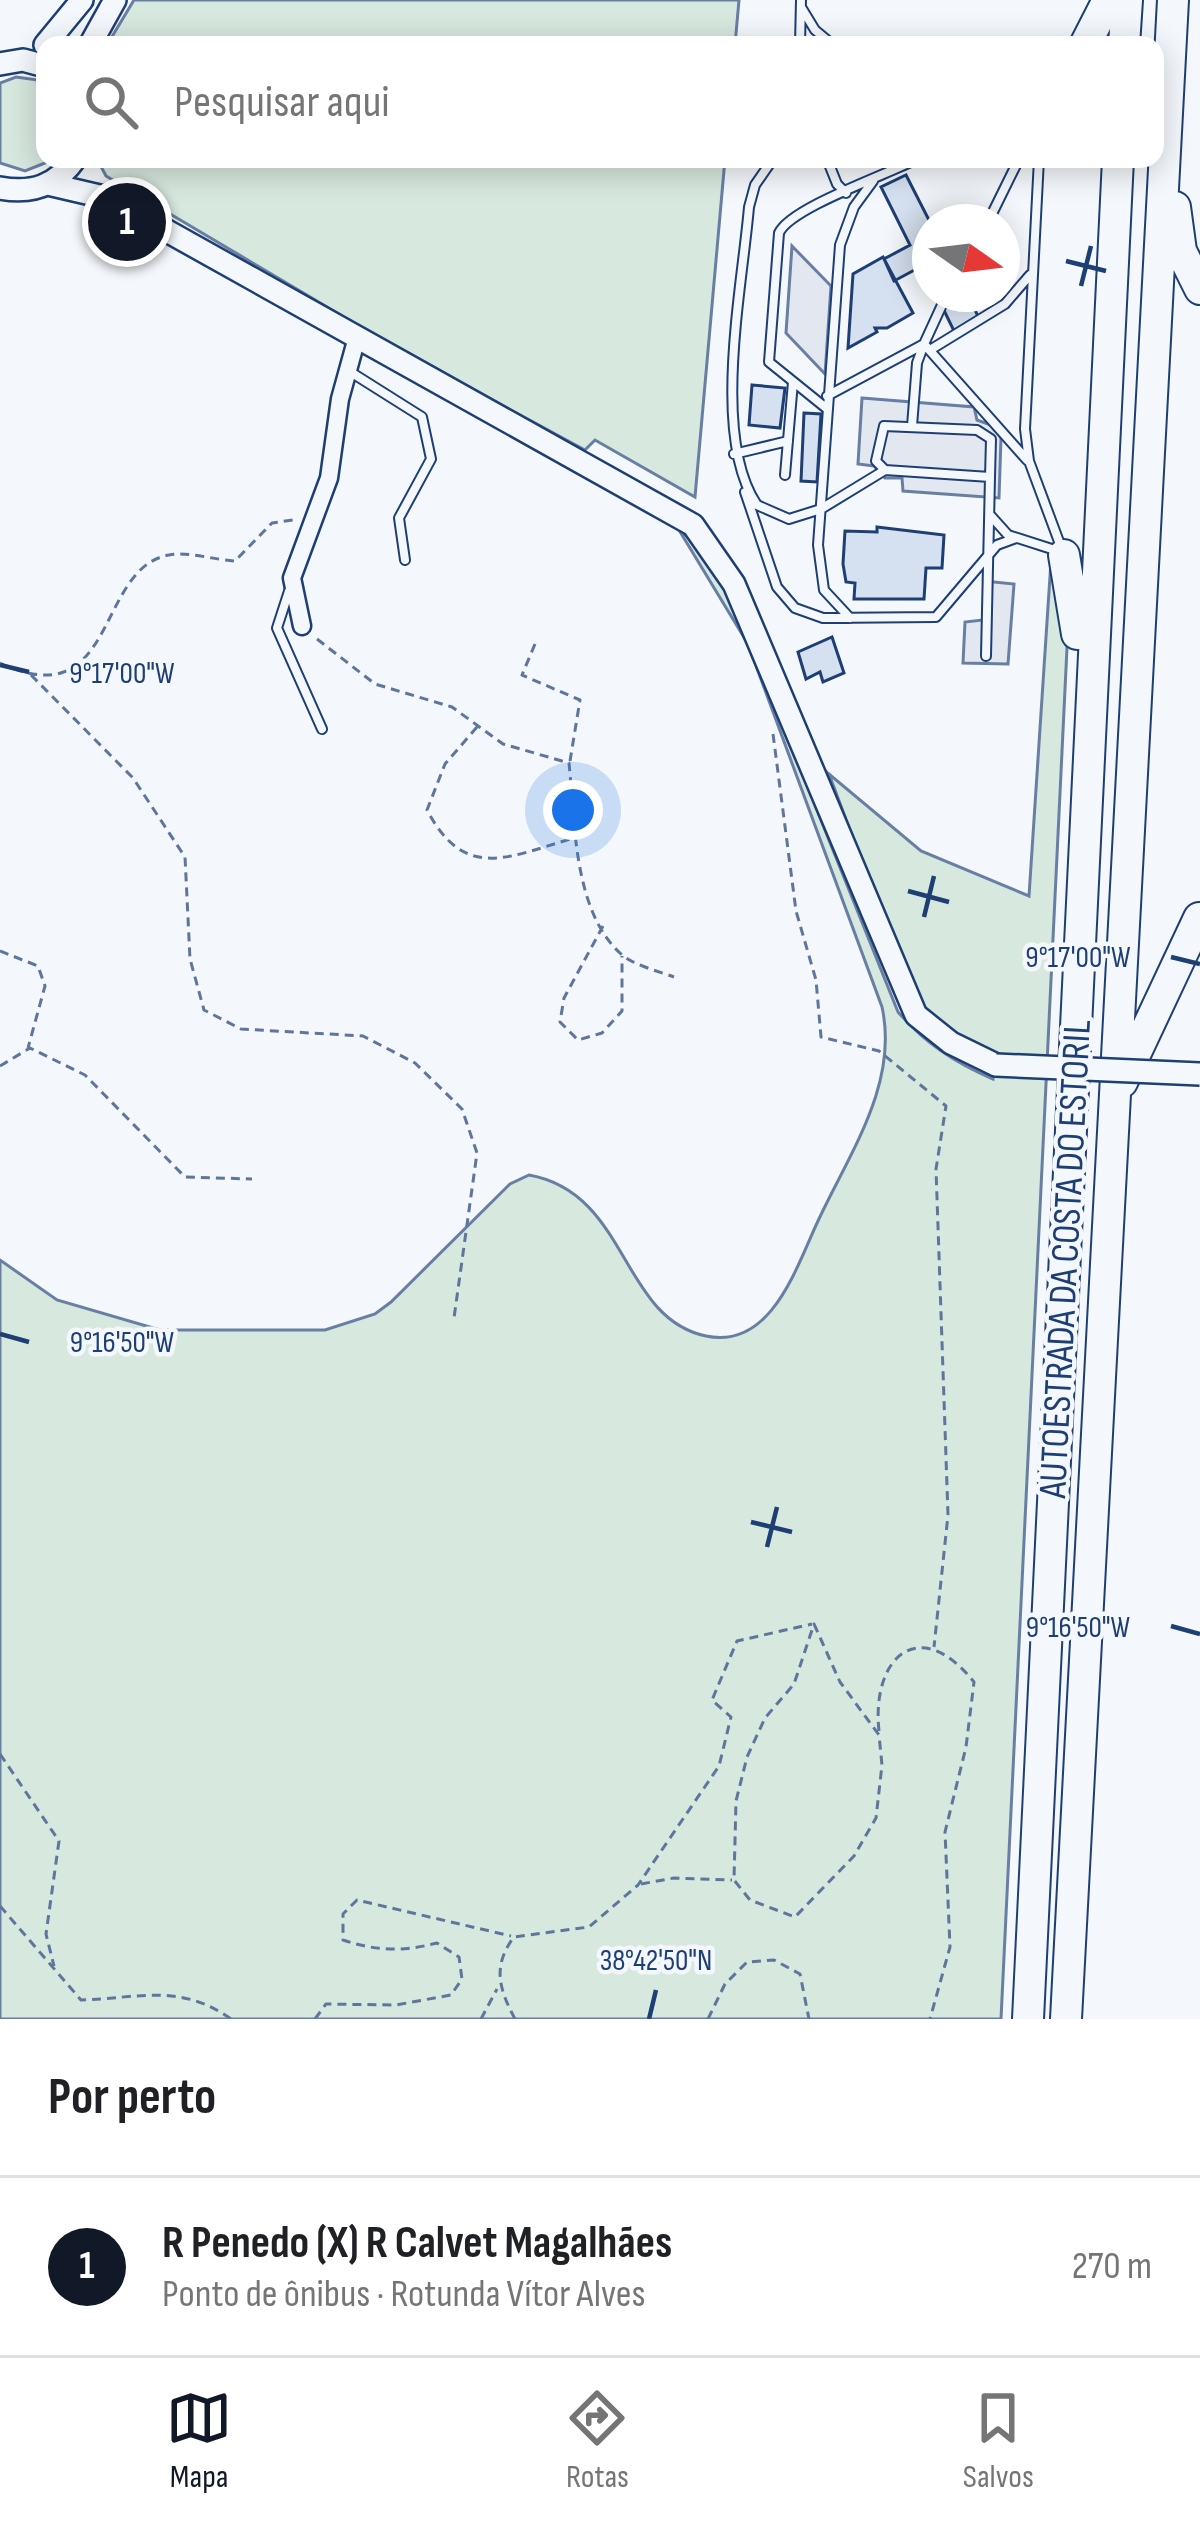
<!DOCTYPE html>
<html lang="pt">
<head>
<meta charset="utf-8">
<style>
	:root { --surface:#fff; --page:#f2f2f2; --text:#202124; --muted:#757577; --line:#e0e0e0; --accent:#111827 }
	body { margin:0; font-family:"Sofia Sans Condensed",sans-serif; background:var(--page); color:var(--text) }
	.compass { position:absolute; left:912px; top:204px; width:108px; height:108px; border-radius:50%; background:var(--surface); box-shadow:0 6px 30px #0003; rotate:104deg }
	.you { position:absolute; left:573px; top:810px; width:42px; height:42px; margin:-30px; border:9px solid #fff; border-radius:50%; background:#1a73e8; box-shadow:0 0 0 18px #1a73e833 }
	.badge { display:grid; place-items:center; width:78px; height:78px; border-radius:50%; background:var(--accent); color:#fff; font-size:39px; font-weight:700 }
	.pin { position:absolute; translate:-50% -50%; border:6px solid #fff; box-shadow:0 3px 12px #0006 }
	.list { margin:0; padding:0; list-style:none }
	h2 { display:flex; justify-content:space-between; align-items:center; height:156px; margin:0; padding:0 48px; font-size:51px }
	h2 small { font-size:39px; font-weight:400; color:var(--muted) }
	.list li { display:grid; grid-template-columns:78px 1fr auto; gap:36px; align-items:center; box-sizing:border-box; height:180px; padding:0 48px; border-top:3px solid var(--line) }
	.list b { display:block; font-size:45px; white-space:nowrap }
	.list p { margin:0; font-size:39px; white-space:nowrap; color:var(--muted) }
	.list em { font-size:39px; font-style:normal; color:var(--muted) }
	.icon { flex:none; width:66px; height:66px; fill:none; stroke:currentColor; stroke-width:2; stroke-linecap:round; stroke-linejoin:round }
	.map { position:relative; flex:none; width:1200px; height:2019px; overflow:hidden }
	.search { position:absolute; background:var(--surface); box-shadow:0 6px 30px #0003; left:36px; right:36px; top:36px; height:132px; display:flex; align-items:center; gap:30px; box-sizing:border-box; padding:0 42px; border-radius:24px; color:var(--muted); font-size:45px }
	.sheet { height:336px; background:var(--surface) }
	nav { display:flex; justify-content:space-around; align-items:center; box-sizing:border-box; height:168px; border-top:3px solid var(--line); background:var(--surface); font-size:33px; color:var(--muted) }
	nav a { display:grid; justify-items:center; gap:6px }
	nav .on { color:var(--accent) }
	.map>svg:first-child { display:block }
	.green { fill:#d7e8df; stroke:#687fa3; stroke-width:3 }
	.parking { fill:#e3e8f0; stroke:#687fa3; stroke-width:3 }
	.building { fill:#d5e0f0; stroke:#1d3f73; stroke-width:3 }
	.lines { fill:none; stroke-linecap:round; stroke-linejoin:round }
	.service-casing { stroke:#1d3f73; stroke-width:12 }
	.minor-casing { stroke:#1d3f73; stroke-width:21 }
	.tertiary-casing { stroke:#1d3f73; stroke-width:26 }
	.motorway-casing { stroke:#1d3f73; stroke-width:34 }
	.path { stroke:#5e769c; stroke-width:3; stroke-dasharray:9 6; stroke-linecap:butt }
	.service { stroke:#f4f7fb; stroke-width:8 }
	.minor { stroke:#f4f7fb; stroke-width:16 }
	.tertiary { stroke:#f4f7fb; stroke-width:21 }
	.motorway { stroke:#f4f7fb; stroke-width:30 }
	.tertiary-bridge-casing { stroke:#1d3f73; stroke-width:26; stroke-linecap:butt }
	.tertiary-bridge { stroke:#f4f7fb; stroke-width:21 }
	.ticks { fill:none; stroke:#1d3f73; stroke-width:4.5 }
	.labels { text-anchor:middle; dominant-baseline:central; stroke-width:9; stroke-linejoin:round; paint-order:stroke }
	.street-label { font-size:39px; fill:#1d3f73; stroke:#f4f7fb }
	.ticks-label { font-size:30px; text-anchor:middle; fill:#1d3f73; stroke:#f4f7fb; stroke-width:9; stroke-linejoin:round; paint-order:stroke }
</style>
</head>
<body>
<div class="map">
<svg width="1200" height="2019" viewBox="0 0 1200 2019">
	<rect width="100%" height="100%" fill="#f4f7fb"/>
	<path class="green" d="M134 0H739L735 45H107Z
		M16 77 45 81V159H55L25 171 0 163V83Z
		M97 159H725L695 497 595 440 585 450 403 352 106 176Z
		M676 525 721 571 898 1012C925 1043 955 1063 993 1079L995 1053 950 1032 921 1005 902 969 829 774 921 851 1029 896 1051 561 1068 627 1001 2019H0V1260L57 1300 160 1330H325L375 1314 391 1302 510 1184 529 1175C629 1193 620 1318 706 1336 772 1350 797 1265 818 1221 849 1154 899 1084 882 1007L748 644Z"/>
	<path class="parking" d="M792 246 831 286 825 374 786 333Z
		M862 398 974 407 977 420 994 426 1001 438 999 498 903 491 902 478H885L874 466 858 464Z
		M984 581 1014 584 1008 664 963 663 965 622 983 620Z"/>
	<path class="building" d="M906 175 930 222V283L922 266 894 281 884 259 910 245 881 187Z
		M883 257 913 313 887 328H875L877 332 848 348 853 274Z
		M936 294H967L979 318 954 331Z
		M752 385 785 388 780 428 749 425Z
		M804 413 821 414 817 482 801 481Z
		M877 527 944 535 942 568H926L924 599H854L855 583 846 582 843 564 845 531 877 532Z
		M832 637 844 673 823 682 820 672 806 679 798 652Z"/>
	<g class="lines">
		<defs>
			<path id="service" d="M801 7 815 30 833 45
				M800 45 801 0
				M773 159 755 185 749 207C742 289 711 437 757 505L789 519 821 509 885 470 990 477 991 439 977 430 884 426 876 461 885 470
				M827 159 837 184 846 193
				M1039 159 1025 429 1029 461 1061 547
				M988 222 1019 159
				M930 350 1005 304 1030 275
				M349 371 422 417 431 459 399 518 405 560
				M827 396 924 344 947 294
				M826 408 769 362 779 233C790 208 886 175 917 159
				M912 426 917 363 924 344 1027 460
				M734 454 788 441
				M785 475 793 382
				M745 492 777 587 795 608 823 618 936 617 997 545 1016 538
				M990 515 1008 535 1058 551
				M289 591 277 628 322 729
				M850 618 824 590 818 545 840 245 854 207 873 181
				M986 656 990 477"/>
			<path id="minor" d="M302 626 292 578 329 478 340 399 356 341"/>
			<path id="tertiary" d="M45 45 82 0
				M90 45 115 0
				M0 64 23 60 45 66
				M48 184 108 198 693 525 734 584 916 1015 951 1043 996 1065
				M0 188C32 194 56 186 75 159"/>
			<path id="motorway" d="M1085 45 1108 0
				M1124 45 1127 0
				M1175 207 1181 251 1200 289
				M1064 555 1077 634
				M1122 1082 1199 918
				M1028 2019 1118 159
				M1066 2019 1173 0"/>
		</defs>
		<use href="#service" class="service-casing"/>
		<use href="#minor" class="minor-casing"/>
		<use href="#tertiary" class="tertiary-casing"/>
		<use href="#motorway" class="motorway-casing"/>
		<path class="path" d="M317 639 375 684 452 707 503 744 569 763C575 821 573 911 621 954 633 965 658 971 674 977
			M535 644 522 675 580 700 570 761
			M0 663C118 718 95 568 169 555 187 551 215 560 235 561L272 523 293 520
			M31 675 133 778 185 857 190 959 204 1010 241 1029 363 1036 415 1063 462 1109 477 1153 454 1318
			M477 727 445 764 427 810C465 882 508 857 574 838
			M773 734 796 911 816 980 821 1037 879 1051 946 1106 936 1169 948 1515 934 1647
			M603 926 564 998 560 1022 578 1040 602 1033 622 1011V956
			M0 951 38 966 45 986 28 1048
			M0 1066 30 1048 85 1075 185 1177 252 1179
			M814 1624 840 1682 879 1735 882 1765 876 1818 854 1856 795 1917 750 1900 734 1880 736 1801 747 1757 765 1718 794 1684Z
			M879 1731C871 1658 919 1613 974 1682L966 1747 945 1832 950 1947 930 2019
			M0 1754 59 1841 46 1934 54 1966
			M641 1884 674 1878 732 1880
			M0 1906 81 2000C141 1998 180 1983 231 2019
			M315 2019 326 2004 396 2005 451 1995 462 1979 459 1957 437 1943C402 1952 376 1951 343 1940V1914L357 1900 511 1936
			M481 2019 497 1989
			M515 2019C499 1989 492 1966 514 1937L589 1927 638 1885 719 1766 731 1717 712 1700 737 1641 812 1624
			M708 2019 725 1984 747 1962 774 1960 800 1974 809 2019"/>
		<use href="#service" class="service"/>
		<use href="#minor" class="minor"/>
		<use href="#tertiary" class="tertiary"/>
		<use href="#motorway" class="motorway"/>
		<defs>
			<path id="tertiary-bridge" d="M996 1065 1200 1074"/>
		</defs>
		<use href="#tertiary-bridge" class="tertiary-bridge-casing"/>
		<use href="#tertiary-bridge" class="tertiary-bridge"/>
	</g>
	<path class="ticks" d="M1066 261 1106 271M1081 286 1091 246M0 665 29 672M908 891 949 902M924 917 934 876M1171 957 1200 964M0 1334 29 1342M751 1522 792 1532M767 1547 777 1507M1171 1626 1200 1634M649 2019 656 1990"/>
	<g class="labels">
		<g class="street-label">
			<text transform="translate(1066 1259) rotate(-87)">AUTOESTRADA DA COSTA DO ESTORIL</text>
		</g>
	</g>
	<g class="ticks-label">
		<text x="122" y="683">9°17'00"W</text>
		<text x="1078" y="967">9°17'00"W</text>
		<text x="122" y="1352">9°16'50"W</text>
		<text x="1078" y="1637">9°16'50"W</text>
		<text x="656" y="1970">38°42'50"N</text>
	</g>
</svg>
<svg class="compass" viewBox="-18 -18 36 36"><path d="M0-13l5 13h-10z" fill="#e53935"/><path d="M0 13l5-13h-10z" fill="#757577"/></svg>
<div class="you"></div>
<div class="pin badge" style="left:127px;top:222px">1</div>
<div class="search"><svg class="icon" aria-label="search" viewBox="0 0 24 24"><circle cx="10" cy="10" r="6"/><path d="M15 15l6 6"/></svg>Pesquisar aqui</div>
</div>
<section class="sheet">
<h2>Por perto<small></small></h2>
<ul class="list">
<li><span class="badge">1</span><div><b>R Penedo (X) R Calvet Magalhães</b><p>Ponto de ônibus · Rotunda Vítor Alves</p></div><em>270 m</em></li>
</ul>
</section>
<nav>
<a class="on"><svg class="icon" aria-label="map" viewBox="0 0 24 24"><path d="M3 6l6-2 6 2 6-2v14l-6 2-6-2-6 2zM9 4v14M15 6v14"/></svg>Mapa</a>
<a><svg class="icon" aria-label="directions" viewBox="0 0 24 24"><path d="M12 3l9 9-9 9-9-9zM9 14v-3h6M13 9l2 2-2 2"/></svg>Rotas</a>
<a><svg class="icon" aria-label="saved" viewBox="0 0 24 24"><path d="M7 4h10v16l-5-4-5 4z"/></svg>Salvos</a>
</nav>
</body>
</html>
